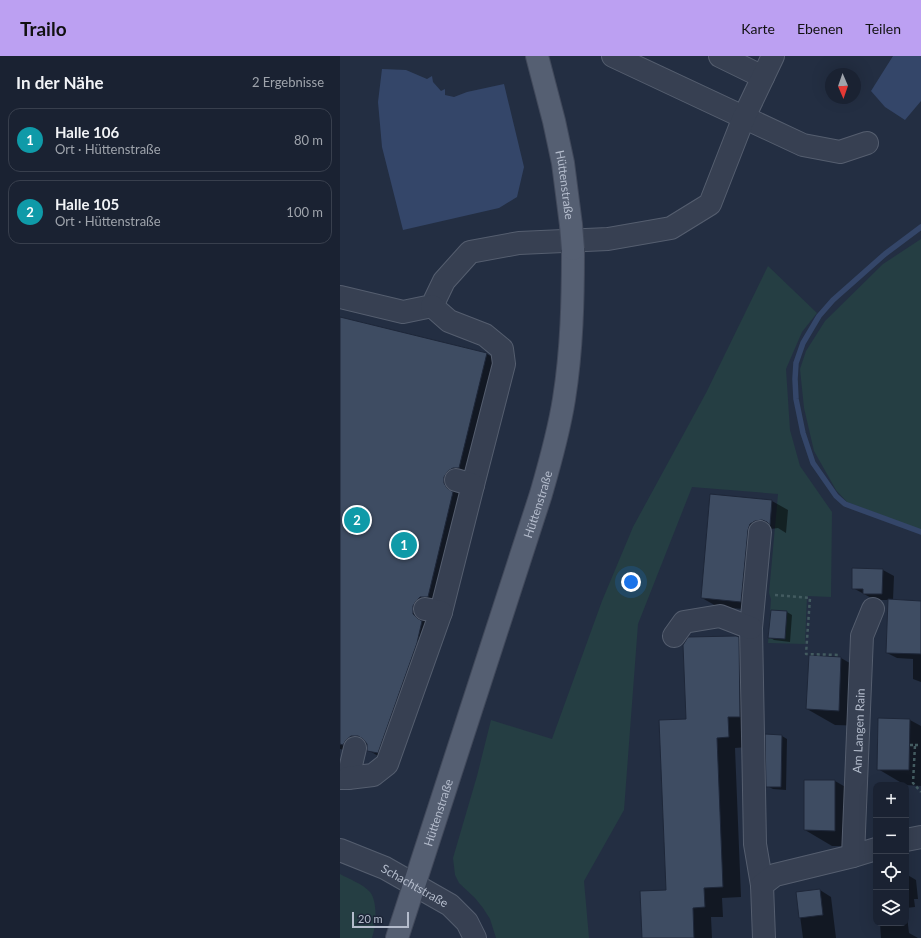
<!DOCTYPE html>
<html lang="de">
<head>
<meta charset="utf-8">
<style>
	:root { --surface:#1a2232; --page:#232a3a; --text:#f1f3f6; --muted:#9fa4ac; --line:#383f4d; --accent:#bca0f2 }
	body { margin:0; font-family:Lato,sans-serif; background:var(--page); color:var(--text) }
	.controls { position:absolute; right:12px; bottom:12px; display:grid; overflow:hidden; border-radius:8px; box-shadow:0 4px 16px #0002 }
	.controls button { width:36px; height:36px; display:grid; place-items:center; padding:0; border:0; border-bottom:1px solid var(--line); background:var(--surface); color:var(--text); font:20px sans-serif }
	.compass { position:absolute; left:485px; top:12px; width:36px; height:36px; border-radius:50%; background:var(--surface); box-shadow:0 4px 16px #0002; rotate:178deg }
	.scale { position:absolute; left:12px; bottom:10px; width:57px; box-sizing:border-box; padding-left:4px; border:2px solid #b4bccc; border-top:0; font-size:11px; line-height:14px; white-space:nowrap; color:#b4bccc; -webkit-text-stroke:3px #1c2537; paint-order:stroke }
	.you { position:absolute; left:291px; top:526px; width:14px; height:14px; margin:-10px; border:3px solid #fff; border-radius:50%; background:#1a73e8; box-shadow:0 0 0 6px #1a73e833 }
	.badge { display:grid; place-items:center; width:26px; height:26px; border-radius:50%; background:var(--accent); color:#fff; font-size:13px; font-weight:700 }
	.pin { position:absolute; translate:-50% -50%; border:2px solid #fff; box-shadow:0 1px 4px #0006 }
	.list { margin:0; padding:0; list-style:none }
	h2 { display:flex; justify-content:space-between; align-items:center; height:52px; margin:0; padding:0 16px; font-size:17px }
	h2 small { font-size:13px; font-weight:400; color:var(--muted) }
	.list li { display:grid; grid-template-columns:26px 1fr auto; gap:12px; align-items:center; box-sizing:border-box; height:64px; margin:0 8px 8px; padding:0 8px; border:1px solid var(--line); border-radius:12px }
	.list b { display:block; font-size:15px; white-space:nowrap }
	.list p { margin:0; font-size:13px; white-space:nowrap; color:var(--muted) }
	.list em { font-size:13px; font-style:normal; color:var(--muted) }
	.icon { flex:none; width:22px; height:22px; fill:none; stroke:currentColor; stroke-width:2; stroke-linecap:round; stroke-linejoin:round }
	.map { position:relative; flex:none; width:581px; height:882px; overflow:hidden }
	header { display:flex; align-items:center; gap:24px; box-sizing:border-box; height:56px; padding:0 20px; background:var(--accent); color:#111 }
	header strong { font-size:19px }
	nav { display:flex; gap:22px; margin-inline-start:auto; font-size:14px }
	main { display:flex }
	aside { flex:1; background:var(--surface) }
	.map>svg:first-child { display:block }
	.green { fill:#253e43 }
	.water { fill:#344669 }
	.shadow { fill:#0007 }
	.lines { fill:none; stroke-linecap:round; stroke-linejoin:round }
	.stream { stroke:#344669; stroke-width:5.5 }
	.building { fill:#3e4c62; stroke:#1e2739 }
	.minor-casing { stroke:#555e6f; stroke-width:24 }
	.major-casing { stroke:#41495b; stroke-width:24 }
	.path { stroke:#435b60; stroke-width:2.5; stroke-dasharray:3 3; stroke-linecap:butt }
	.minor { stroke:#374052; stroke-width:22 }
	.major { stroke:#555f72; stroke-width:22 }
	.major-bridge-casing { stroke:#41495b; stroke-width:24; stroke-linecap:butt }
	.major-bridge { stroke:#555f72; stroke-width:22 }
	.labels { text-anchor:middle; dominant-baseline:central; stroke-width:3.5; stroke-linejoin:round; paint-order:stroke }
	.street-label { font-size:12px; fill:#b4bccc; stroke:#1c2537 }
</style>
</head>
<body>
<header>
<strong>Trailo</strong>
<nav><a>Karte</a><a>Ebenen</a><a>Teilen</a></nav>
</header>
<main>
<aside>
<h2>In der Nähe<small>2 Ergebnisse</small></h2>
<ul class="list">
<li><span class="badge" style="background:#0f9aa8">1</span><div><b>Halle 106</b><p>Ort · Hüttenstraße</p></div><em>80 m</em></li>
<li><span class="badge" style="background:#0f9aa8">2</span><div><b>Halle 105</b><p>Ort · Hüttenstraße</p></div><em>100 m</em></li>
</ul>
</aside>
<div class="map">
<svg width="581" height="882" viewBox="0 0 581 882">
	<rect width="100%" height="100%" fill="#232e42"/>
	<path class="green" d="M581 183V474L507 446 496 434 474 395 464 352 460 313 466 295 485 265 543 208Z
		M428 210 477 257 462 276 446 313 450 374 460 410 492 456 491 541 467 540 465 588 428 587 431 543 429 537 438 438 352 431 298 568 284 754 244 825 249 882H156L150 863 143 852 135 842 119 827 115 819 113 802 137 720 151 664 212 683 262 545 293 471 366 337Z
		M0 818C9 823 23 828 30 836 38 846 36 870 32 882H0Z"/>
	<path class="water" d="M553 0H581V45L565 64 545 51 531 35Z
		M42 13 66 14 87 23 92 20 93 26 101 35 105 33V39L114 41 127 36 164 28 184 111 177 141 159 152 63 174 42 91 38 46Z"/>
	<path class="shadow" d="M0 262 147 298 163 307 120 437 93 596 45 704 28 694V689L22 693 19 698 0 693Z
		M371 439 432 445 448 454 446 477 438 472 431 473 426 477 417 554 378 551 362 542Z
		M543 514 554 520 553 544 581 546V626L573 623V603L557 602 547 597 549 544H535L513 532Z
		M447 556 452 559 450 586 434 584 429 581Z
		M398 582 417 592 407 691 395 692 401 841 382 842 383 861H371L372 882H303L327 835 347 664Z
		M501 602 529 618 526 670 495 669 467 653Z
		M538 663 570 664 581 670V730L565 729 538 713Z
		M442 680 447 683 446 734 433 733 427 730Z
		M465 725H495L523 741V790H492L465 774Z
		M566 818 576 824 578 843H574L575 851 566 852 569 877 578 882H541L540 867H566Z
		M536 824V839L534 825Z
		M480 834 491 841 496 882H463L457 837Z"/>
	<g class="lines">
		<path class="stream" d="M581 171 545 198 493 244 479 260 463 287 456 307 455 323 456 343 463 377 473 407 496 440 505 448 581 476"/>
	</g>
	<path class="building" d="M0 261 147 297 119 412H113L108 415 104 421V427L107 432 113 436 88 541H80L76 545 73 550V558L77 562 82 565 77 587 38 697 27 695V688L23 683 18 680H11L6 684 3 689 0 688Z
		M370 438 432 444 430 469 427 466 422 464 415 465 410 468 408 474 401 546 361 542Z
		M512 512 543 513 542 538H523V533H512Z
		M548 543 581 545V598L546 597Z
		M431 554 447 555 445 583 428 582Z
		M396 580 399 581 400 661H388L389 681 377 682 383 831 364 832 365 851 353 852 354 882H302L300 835 326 834 319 664 346 663 343 589 348 581Z
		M469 599 501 601 499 655 466 653Z
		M538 662 570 663 569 714H537Z
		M425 678 442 679 441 731H426Z
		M464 724H495V775L464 774Z
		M480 833 483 859 459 862 456 836Z"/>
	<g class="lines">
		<defs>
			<g id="minor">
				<path d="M273 0 463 89 500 96 527 87"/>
				<path d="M380 0 423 21"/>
				<path d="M0 241 63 256 92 250 104 225 130 196 179 187 268 183 331 172 370 148 404 61 433 0"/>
				<path d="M92 250 109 265 145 279 162 293 164 308 133 429"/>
				<path d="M420 476 411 572 415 788 422 829"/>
				<path d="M101 556 133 429 116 424"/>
				<path d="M334 580 344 566 380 560 411 572"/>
				<path d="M0 722H8L15 692"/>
				<path d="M8 722 33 719 47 708 101 556 85 553"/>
				<path d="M566 784 581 781"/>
				<path id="s1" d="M0 794 45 812 110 849 127 866 135 882"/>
				<path d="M513 800 536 793"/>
				<path id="s2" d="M424 882 422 829 435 819 513 800 522 580 533 553"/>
			</g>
			<g id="major">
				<path id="s3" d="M197 0 214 65 223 107 231 169"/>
				<path id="s4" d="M57 882 201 438C210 407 219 375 224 343 232 293 233 243 233 193"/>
			</g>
		</defs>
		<use href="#minor" class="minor-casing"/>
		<use href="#major" class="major-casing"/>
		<path class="path" d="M435 539 470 542 466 598 500 599
			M570 689H575L573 727 581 736
			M575 689H581"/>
		<use href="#minor" class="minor"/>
		<use href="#major" class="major"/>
		<defs>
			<path id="major-bridge" d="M231 169 233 193"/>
		</defs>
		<use href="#major-bridge" class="major-bridge-casing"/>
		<use href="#major-bridge" class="major-bridge"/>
	</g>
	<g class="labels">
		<g class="street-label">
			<text stroke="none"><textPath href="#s3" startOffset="132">Hüttenstraße</textPath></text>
			<text stroke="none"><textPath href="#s4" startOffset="456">Hüttenstraße</textPath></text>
			<text stroke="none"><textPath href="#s2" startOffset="275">Am Langen Rain</textPath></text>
			<text stroke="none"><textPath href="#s4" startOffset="132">Hüttenstraße</textPath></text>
			<text stroke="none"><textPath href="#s1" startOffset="83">Schachtstraße</textPath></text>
		</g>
	</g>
</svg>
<div class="controls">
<button>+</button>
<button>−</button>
<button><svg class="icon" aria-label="locate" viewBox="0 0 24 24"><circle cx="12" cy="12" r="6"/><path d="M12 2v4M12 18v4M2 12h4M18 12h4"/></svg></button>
<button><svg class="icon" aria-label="layers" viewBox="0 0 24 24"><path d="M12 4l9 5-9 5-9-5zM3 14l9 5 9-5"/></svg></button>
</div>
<svg class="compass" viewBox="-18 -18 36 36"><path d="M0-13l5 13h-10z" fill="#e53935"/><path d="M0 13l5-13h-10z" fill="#9fa4ac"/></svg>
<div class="scale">20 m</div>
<div class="you"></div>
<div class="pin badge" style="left:64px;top:489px;background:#0f9aa8">1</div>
<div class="pin badge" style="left:17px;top:464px;background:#0f9aa8">2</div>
</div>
</main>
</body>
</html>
